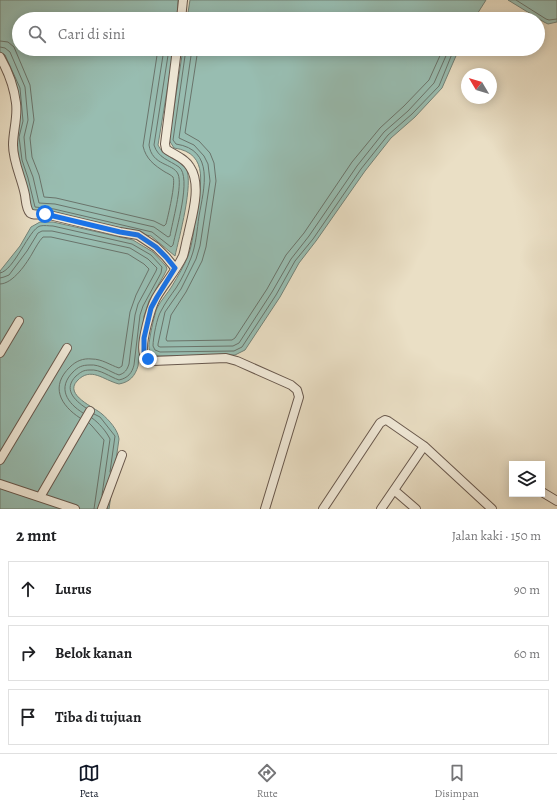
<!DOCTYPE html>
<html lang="id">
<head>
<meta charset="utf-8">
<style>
	:root { --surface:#fff; --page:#f2f2f2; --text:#202124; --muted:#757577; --line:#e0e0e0; --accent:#111827 }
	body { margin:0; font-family:Alegreya,serif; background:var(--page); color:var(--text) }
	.controls { position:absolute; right:12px; bottom:12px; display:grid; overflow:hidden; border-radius:0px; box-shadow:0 2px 10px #0003 }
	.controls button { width:36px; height:36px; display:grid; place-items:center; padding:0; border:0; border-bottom:1px solid var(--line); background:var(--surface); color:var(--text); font:20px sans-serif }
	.compass { position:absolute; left:461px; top:68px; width:36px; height:36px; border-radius:50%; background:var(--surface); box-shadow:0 2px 10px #0003; rotate:308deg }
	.stop { position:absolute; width:12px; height:12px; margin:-9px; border:3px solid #1a73e8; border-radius:50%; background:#fff }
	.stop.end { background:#1a73e8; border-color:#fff; box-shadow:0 1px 4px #0008 }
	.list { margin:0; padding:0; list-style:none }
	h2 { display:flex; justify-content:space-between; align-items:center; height:52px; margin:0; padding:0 16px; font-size:17px }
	h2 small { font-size:13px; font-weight:400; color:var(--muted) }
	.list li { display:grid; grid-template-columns:26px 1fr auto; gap:12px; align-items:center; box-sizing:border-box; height:56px; margin:0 8px 8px; padding:0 8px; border:1px solid var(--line); border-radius:0px }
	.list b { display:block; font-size:15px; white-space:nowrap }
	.list em { font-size:13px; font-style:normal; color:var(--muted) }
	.icon { flex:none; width:22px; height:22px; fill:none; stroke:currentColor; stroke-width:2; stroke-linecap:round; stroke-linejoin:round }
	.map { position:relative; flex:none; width:557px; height:509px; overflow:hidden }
	.search { position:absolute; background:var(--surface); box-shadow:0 2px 10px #0003; left:12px; right:12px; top:12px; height:44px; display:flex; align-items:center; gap:10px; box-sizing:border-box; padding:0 14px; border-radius:22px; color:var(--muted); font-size:15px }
	.sheet { height:244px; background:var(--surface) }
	nav { display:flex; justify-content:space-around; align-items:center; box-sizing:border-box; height:56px; border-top:1px solid var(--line); background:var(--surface); font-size:11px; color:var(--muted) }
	nav a { display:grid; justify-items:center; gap:2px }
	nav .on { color:var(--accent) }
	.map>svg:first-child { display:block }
	.water { fill:#98bdb1; stroke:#738379 }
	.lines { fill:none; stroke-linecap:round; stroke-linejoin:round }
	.shore { stroke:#6a746b; stroke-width:1 }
	.minor-casing { stroke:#68584d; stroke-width:10 }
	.minor { stroke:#f1ead9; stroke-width:8 }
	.route { stroke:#1a73e8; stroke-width:5 }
</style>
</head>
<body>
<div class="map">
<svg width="557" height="509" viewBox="0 0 557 509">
	<rect width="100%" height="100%" fill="#eadfc5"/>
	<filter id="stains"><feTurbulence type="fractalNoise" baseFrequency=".005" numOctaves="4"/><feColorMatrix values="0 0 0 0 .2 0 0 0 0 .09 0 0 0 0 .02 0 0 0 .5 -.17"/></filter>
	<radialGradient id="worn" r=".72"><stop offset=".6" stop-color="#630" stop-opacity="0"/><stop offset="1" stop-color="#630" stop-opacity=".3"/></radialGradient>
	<path class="water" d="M0 0H178L177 19H19V49H174L158 145C164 159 179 157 186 168 194 183 179 238 175 256L151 236 31 212 18 161 15 137 16 89 0 52Z
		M190 0H486L474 19H187Z
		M508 0H557V22L548 24 544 22Z
		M183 49H459L442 88 415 117 391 138 365 171 316 241 299 263 280 297 245 350 235 355 159 356C154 355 149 352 149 347 148 343 155 312 157 308 161 300 168 293 172 286 178 276 184 266 188 256 193 243 194 228 196 214 200 188 211 153 174 148L169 140Z
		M40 222H53L133 240 153 252 166 266 167 269 164 275 149 301 144 316 138 366C135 376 130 382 119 384 103 380 91 366 77 381 64 395 94 407 102 414 109 420 118 430 119 439L109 509H0V271L20 246 31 227Z"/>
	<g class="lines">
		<path class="shore" d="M516 0 546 19 549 20 557 19
			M0 41 8 42 14 47 30 85 34 120 30 138 32 157 39 175 44 197 56 198 154 221 164 226 166 224C168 216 176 183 173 177 171 175 167 173 165 172 154 165 146 159 143 146L158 49
			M0 47 5 48 10 52 25 87 28 120 24 137 26 159 33 177 39 203 55 204 154 227 168 237 170 236C172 223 183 185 178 174 173 163 152 166 149 145L164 49
			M186 49 173 140 176 144C215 150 204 188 199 216 197 230 196 245 191 258 187 268 182 279 176 288 171 295 165 303 161 311 157 317 153 338 153 346L155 350 160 352 234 351 242 347 276 295 295 261 313 239 361 169 388 135 412 114 439 86 454 49
			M192 49 179 138 194 145 204 156 208 164 210 181 200 246 196 259 181 289 165 312 158 344V346L160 347 233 346 239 343 272 292 291 259 309 236 357 166 384 132 408 111 434 83 449 49
			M198 49 185 133 199 141 210 153 214 163 216 181 206 247 202 261 186 292 171 315 166 339 167 341 232 340 235 338 267 289 286 255 304 233 352 162 380 128 404 106 429 80 443 49
			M0 52 5 55 20 88 23 121 19 137 22 160 28 178 35 207 54 209 152 232 171 247 173 245C176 230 192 177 179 167 169 160 158 158 154 145L169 49
			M0 273C14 271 29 229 40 226 44 225 49 226 53 226L132 244 151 255 162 267 161 273 143 306 140 315 134 365C132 373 128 378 119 380 110 377 100 369 90 370 83 370 81 372 76 376 63 389 74 400 86 408
			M0 278 4 277 9 275 27 251 38 233 42 231H52L130 248 148 259 157 268 156 271 138 304 135 315 129 364C127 370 125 373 119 375 110 372 100 364 90 365 82 365 78 367 73 372 57 388 67 403 83 413
			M0 284C13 284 27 263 33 252 36 247 39 241 43 237H51L128 254 144 264 149 269 136 295 130 312 122 366 119 368C110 365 102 359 92 359 83 358 76 361 70 367 50 386 60 405 80 418
			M94 414 100 417 115 436 110 472
			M92 418C99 423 106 431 110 439L102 495
			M89 423 92 426 104 440 94 509"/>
		<defs>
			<path id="minor" d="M181 19 183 0
				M177 49 165 144 166 149C174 155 185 158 190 167 202 185 192 216 188 235 186 242 185 250 183 256 176 271 164 284 156 298 151 307 140 344 144 354 146 358 150 359 153 361L226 358 237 361 291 385 297 390 299 397 265 509
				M0 57C8 71 14 87 16 103 18 117 13 131 13 145 13 162 22 179 25 195 26 201 26 209 30 213 34 216 40 214 45 214L120 232 138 235 156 247 166 257 175 268
				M0 353 19 321
				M0 460 67 348
				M0 484 75 509
				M394 490 416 509
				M542 492 557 501
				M40 497 90 411
				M102 509 122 455
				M323 509 380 423 385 420 388 421 424 446
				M381 509 424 446 492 509"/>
		</defs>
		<use href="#minor" class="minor-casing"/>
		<use href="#minor" class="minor"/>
	</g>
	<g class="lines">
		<path class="route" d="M45 214 120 232 138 235 156 247 166 257 175 268 157 297 151 308 144 338V352L148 359"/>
	</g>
	<rect width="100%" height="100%" filter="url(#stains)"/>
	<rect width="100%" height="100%" fill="url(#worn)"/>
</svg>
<div class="controls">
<button><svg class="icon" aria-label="layers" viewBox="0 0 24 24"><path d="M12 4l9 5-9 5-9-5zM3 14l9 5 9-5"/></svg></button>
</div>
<svg class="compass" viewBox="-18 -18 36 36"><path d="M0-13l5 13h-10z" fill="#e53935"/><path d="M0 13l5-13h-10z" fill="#757577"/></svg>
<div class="stop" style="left:45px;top:214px"></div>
<div class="stop end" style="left:148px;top:359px"></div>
<div class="search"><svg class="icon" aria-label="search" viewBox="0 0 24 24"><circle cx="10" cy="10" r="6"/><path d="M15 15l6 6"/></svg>Cari di sini</div>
</div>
<section class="sheet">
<h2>2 mnt<small>Jalan kaki · 150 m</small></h2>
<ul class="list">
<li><svg class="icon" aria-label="ahead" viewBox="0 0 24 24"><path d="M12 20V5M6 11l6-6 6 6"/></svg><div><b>Lurus</b></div><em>90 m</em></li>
<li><svg class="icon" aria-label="right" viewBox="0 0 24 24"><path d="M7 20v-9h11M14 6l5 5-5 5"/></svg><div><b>Belok kanan</b></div><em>60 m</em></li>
<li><svg class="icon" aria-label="arrive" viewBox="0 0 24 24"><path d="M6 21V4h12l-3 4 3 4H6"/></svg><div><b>Tiba di tujuan</b></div></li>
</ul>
</section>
<nav>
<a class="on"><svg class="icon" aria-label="map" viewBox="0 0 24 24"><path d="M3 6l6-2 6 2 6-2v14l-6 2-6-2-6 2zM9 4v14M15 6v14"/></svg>Peta</a>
<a><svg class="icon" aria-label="directions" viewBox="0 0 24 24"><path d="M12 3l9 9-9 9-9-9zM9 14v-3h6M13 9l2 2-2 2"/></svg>Rute</a>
<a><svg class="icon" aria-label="saved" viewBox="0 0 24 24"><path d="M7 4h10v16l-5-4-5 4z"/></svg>Disimpan</a>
</nav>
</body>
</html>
